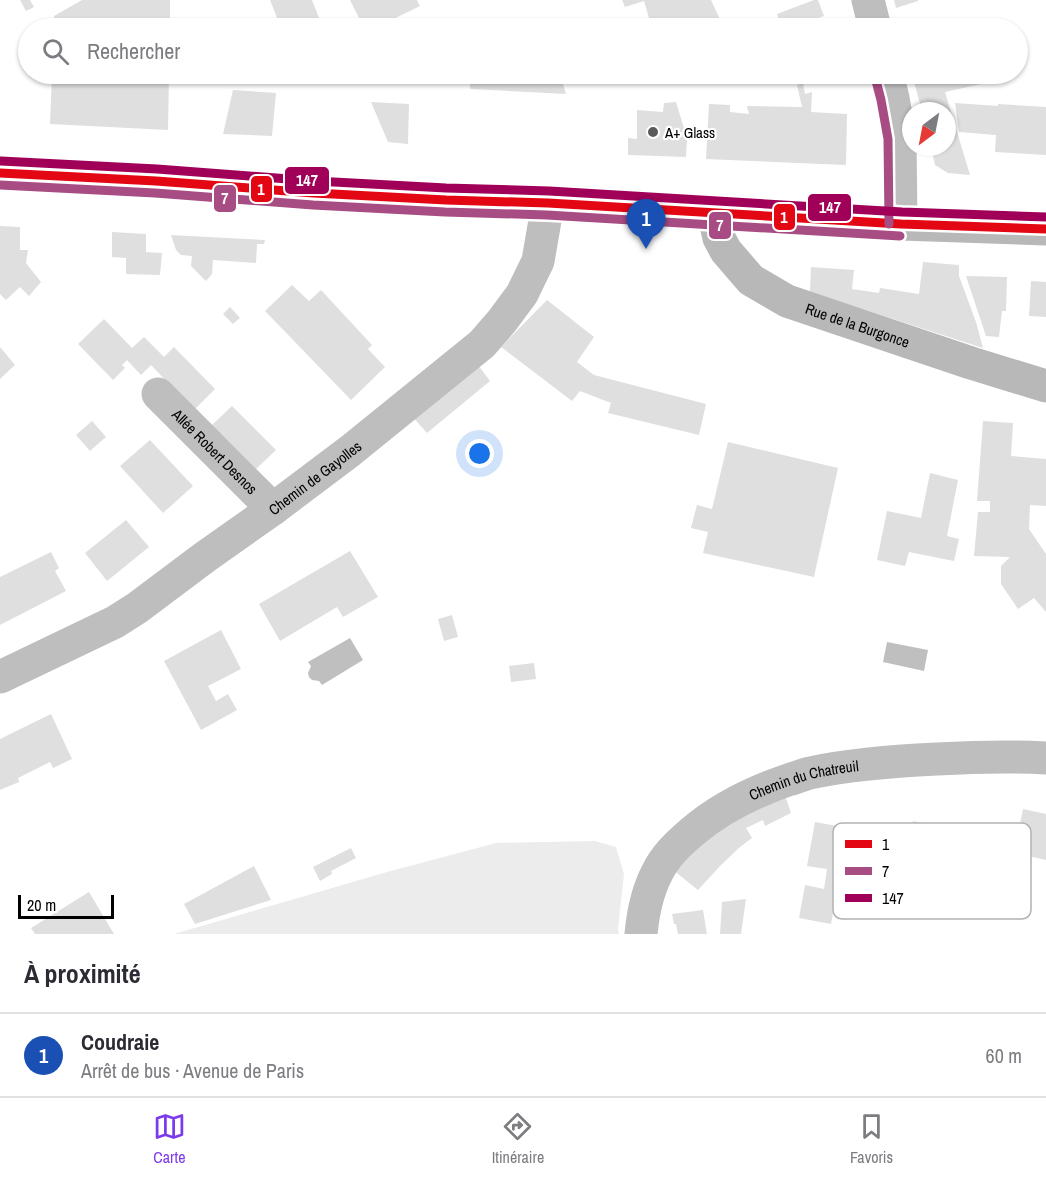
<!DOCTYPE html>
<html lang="fr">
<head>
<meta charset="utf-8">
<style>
	:root { --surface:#fff; --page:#f7f7f7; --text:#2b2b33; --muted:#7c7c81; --line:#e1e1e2; --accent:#7c3aed }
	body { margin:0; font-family:"Archivo Narrow",sans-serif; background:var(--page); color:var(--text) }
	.compass { position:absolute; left:902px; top:102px; width:54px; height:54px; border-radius:50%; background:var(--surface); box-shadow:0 2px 4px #0004; rotate:212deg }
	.scale { position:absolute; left:18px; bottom:15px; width:96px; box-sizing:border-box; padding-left:6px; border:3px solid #000; border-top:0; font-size:16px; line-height:21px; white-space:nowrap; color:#000; -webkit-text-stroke:4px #fff; paint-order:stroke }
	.you { position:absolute; left:480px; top:454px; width:21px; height:21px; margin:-15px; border:4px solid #fff; border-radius:50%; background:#1a73e8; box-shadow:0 0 0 9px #1a73e833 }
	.badge { display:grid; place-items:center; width:39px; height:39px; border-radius:50%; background:var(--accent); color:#fff; font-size:20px; font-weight:700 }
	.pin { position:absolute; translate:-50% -50px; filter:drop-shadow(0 2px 3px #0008) }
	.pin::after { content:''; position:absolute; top:32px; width:21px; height:18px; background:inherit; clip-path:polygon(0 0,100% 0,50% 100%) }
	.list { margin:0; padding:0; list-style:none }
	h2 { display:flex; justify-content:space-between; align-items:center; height:78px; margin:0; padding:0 24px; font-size:26px }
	h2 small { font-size:20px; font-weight:400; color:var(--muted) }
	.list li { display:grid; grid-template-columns:39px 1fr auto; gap:18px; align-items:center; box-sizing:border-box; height:84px; padding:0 24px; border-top:2px solid var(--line) }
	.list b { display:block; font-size:22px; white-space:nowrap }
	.list p { margin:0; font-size:20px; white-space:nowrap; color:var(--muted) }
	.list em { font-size:20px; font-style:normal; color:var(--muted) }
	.icon { flex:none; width:33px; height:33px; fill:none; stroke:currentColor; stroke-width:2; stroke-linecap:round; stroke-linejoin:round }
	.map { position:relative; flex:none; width:1046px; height:934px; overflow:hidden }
	.search { position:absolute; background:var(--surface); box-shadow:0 2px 4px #0004; left:18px; right:18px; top:18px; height:66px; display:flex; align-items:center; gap:15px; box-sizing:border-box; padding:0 21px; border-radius:33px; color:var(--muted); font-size:22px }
	.sheet { height:162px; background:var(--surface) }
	nav { display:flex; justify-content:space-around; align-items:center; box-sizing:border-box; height:84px; border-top:2px solid var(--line); background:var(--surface); font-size:16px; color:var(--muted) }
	nav a { display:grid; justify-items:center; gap:3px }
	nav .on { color:var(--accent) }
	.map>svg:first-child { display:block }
	.green { fill:#ececec }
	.water { fill:#bfbfbf }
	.building { fill:#dfdfdf }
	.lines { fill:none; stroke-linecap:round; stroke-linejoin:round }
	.street { stroke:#bebebe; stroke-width:33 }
	.secondary { stroke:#b8b8b8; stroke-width:33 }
	.bus-1-casing { stroke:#fff; stroke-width:14 }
	.bus-2-casing { stroke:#fff; stroke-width:14 }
	.bus-3-casing { stroke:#fff; stroke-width:14 }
	.bus-1 { stroke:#e30613; stroke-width:9 }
	.bus-2 { stroke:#a84d84; stroke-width:9 }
	.bus-3 { stroke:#a10059; stroke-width:9 }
	.poi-dot { fill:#595959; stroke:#fff; stroke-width:2 }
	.labels { text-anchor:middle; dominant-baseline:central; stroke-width:4.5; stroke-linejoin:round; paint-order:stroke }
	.poi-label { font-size:15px; fill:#000; stroke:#fff; text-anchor:start }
	.street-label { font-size:15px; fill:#000; stroke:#fff }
	.key { fill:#fff; stroke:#b2b2b2; stroke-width:1.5 }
	.key-label { font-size:16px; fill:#000 }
	.line-badge { stroke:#fff; stroke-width:2 }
	.badge-label { font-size:16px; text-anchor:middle; font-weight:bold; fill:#fff }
</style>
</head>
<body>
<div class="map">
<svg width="1046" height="934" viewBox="0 0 1046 934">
	<rect width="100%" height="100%" fill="#fff"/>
	<path class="green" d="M595 841 616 847 624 874 618 929 619 934H174L387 872 496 843Z"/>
	<path class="water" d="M350 638 363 660 322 685 319 681 312 680 309 677 308 673 311 666 308 662Z
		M887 642 928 650 924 671 883 662Z"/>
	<path class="building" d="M20 0H30L34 7 26 11Z
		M82 0H170V28H53L54 16Z
		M270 0H312L323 28H281Z
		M350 0H417L420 6 375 28H364Z
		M622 0H711L724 28H652L644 1 625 7Z
		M814 0H818L824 16 788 28H782L777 14Z
		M894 0H918V1L896 8Z
		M542 19 545 28H517Z
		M472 25 509 27V28H472Z
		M52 74H169L168 130 50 124Z
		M470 74H560L566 94 470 89Z
		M912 74H988L990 82 945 92 970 175 948 173 935 165 931 147H947V111H922Z
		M803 83 805 94 812 92 811 112 847 114 846 165 706 159 709 104 730 105V112L749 114 747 106 802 107 797 85Z
		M233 90 276 93 272 136 223 134Z
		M371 102 409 104 408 144 388 142Z
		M676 102 687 138 686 157 628 155V138L637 139V110L663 112 664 103Z
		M955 103 998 106V104L1046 107V155L995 152 996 135 959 132Z
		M0 226 20 227V250H28L26 263 41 282 29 296 20 287 6 300 0 294Z
		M112 232 146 234V252L162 253 160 275 126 274V258L112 257Z
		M171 235 265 240 264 244H257L256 263 213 260 212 274 206 281 191 266 192 256 181 255 176 250Z
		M923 262 959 265V276L976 322 983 348 810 292 811 267 854 270 852 289 879 293 880 288 919 294Z
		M966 276 1007 277 1006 311H1002L999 337 986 336Z
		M1031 281 1046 282V317L1029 316Z
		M292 285 309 301 321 290 372 345 368 349 385 367 351 400 265 311Z
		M547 300 594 337 577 362 594 375 706 404 699 435 608 413 611 403 580 391 572 401 501 347Z
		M230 307 240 318 233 324 223 314Z
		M104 319 132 348 144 337 164 357 174 347 215 389 194 410 151 365 141 375 127 360 122 365 125 368 113 380 78 344Z
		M0 347 15 365 0 379Z
		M476 362 490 381 427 433 411 415Z
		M232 406 276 450 255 470 211 426Z
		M92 421 106 437 90 451 76 435Z
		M983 421 1013 423 1011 456 1046 459V506L1030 505 1029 529 1046 554V612L1034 598 1018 609 1001 584V566L1010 557 974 556 978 512H990V501H977Z
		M150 440 193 486 163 513 120 466Z
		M728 442 838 468 814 577 703 553 708 532 691 528 697 505 712 509Z
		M930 473 958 480 947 536 959 539 954 561 909 552 905 566 877 560 887 511 921 518Z
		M126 520 149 547 107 581 85 553Z
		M350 551 378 597 343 617 337 607 280 641 259 604Z
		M51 552 59 568 55 571 66 591 0 625V577Z
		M452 615 458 637 444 641 438 619Z
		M221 630 241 669 208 686 216 701 228 694 237 710 201 730 164 661Z
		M534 663 536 679 511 682 509 666Z
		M51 714 72 759 53 768 50 762 18 778 19 782 0 790V739Z
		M784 792 791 813 765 826 763 820 746 828 752 838 740 847 720 866 698 890 673 870 693 845Z
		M1023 809 1046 814V860L1014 853Z
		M913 821 969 833 958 885 901 873Z
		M815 822 882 834 874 877 846 872 841 896 836 895 831 924 799 918 805 885 824 889 827 869 807 866Z
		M351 848 356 858 331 871 332 874 320 881 313 867Z
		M254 866 271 900 195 924 184 904Z
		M89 892 114 934H35L31 928Z
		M746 899 741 934H720L722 902Z
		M703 910 707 934H678L676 924H674L672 914Z"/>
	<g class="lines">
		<g class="street">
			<path d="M868 0 875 28"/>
			<path d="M887 74 893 98 900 138 901 224"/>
			<path id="s1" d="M158 394 273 509"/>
			<path id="s2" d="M0 677 115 622 137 608 205 557 273 509 350 451 482 344 502 321 522 294 538 261 548 203"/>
			<path id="s3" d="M641 934C643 913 647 892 657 873 665 856 678 844 692 832 721 807 753 792 788 780 795 778 802 775 810 773 851 764 894 761 937 759 973 757 1009 756 1046 758"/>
		</g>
		<g class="secondary">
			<path d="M0 173 156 181 314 193 446 200 548 203 901 224 1046 229"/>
			<path id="s4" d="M713 212 719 238 726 251 751 280 787 301 971 363 1046 386"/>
		</g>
		<defs>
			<path id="bus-1" d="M0 173 156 181 314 193 446 200 548 203 901 224 1046 229"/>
			<path id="bus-2" d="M875 77 881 100 888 139 889 224
				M0 185 155 193 313 205 445 212 547 215 900 236"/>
			<path id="bus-3" d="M1 161 157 169 315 181 446 188 549 191 902 212 1046 217"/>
		</defs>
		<use href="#bus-1" class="bus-1-casing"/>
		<use href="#bus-2" class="bus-2-casing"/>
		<use href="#bus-3" class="bus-3-casing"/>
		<use href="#bus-1" class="bus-1"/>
		<use href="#bus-2" class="bus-2"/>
		<use href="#bus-3" class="bus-3"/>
	</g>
	<circle class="poi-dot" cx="653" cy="132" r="6"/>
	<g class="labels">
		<g class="poi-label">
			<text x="665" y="132">A+ Glass</text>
		</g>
		<g class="street-label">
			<text stroke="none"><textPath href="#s4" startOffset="196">Rue de la Burgonce</textPath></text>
			<text stroke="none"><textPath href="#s1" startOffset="81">Allée Robert Desnos</textPath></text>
			<text stroke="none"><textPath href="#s2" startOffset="374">Chemin de Gayolles</textPath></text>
			<text stroke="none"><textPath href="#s3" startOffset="243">Chemin du Chatreuil</textPath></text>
		</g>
	</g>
	<rect x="833" y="823" width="198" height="96" rx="9" class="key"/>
	<rect x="845" y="840" width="27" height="8" fill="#e30613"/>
	<rect x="845" y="867" width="27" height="8" fill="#a84d84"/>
	<rect x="845" y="894" width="27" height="8" fill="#a10059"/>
	<g class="key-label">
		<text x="882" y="850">1</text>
		<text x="882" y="877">7</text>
		<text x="882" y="904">147</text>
	</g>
	<g class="line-badge">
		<rect x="284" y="166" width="46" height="29" rx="6" fill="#a10059"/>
		<rect x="250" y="175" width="23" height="28" rx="6" fill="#e30613"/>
		<rect x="213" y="184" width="24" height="29" rx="6" fill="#a84d84"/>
		<rect x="807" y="193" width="45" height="29" rx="6" fill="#a10059"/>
		<rect x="773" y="203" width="23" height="28" rx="6" fill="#e30613"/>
		<rect x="708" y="211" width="24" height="29" rx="6" fill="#a84d84"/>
	</g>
	<g class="badge-label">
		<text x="307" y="186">147</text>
		<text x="261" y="195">1</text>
		<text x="225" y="204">7</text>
		<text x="830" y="213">147</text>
		<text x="784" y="223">1</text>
		<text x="720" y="231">7</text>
	</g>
</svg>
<svg class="compass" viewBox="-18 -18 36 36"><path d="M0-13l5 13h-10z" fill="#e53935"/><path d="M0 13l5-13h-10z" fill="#7c7c81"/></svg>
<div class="scale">20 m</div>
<div class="you"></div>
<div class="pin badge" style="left:646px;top:249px;background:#1a4fb4">1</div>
<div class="search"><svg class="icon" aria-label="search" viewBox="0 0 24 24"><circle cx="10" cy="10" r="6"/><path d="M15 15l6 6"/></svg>Rechercher</div>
</div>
<section class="sheet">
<h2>À proximité<small></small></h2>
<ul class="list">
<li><span class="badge" style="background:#1a4fb4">1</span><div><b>Coudraie</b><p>Arrêt de bus · Avenue de Paris</p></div><em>60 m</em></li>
</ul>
</section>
<nav>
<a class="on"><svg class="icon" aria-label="map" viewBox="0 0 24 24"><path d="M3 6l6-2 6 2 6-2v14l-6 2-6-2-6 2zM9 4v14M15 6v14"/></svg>Carte</a>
<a><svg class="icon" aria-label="directions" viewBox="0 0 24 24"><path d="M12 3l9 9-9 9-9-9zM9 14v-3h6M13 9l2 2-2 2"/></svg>Itinéraire</a>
<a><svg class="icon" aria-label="saved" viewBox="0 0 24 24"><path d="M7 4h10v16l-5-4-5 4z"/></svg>Favoris</a>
</nav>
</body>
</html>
